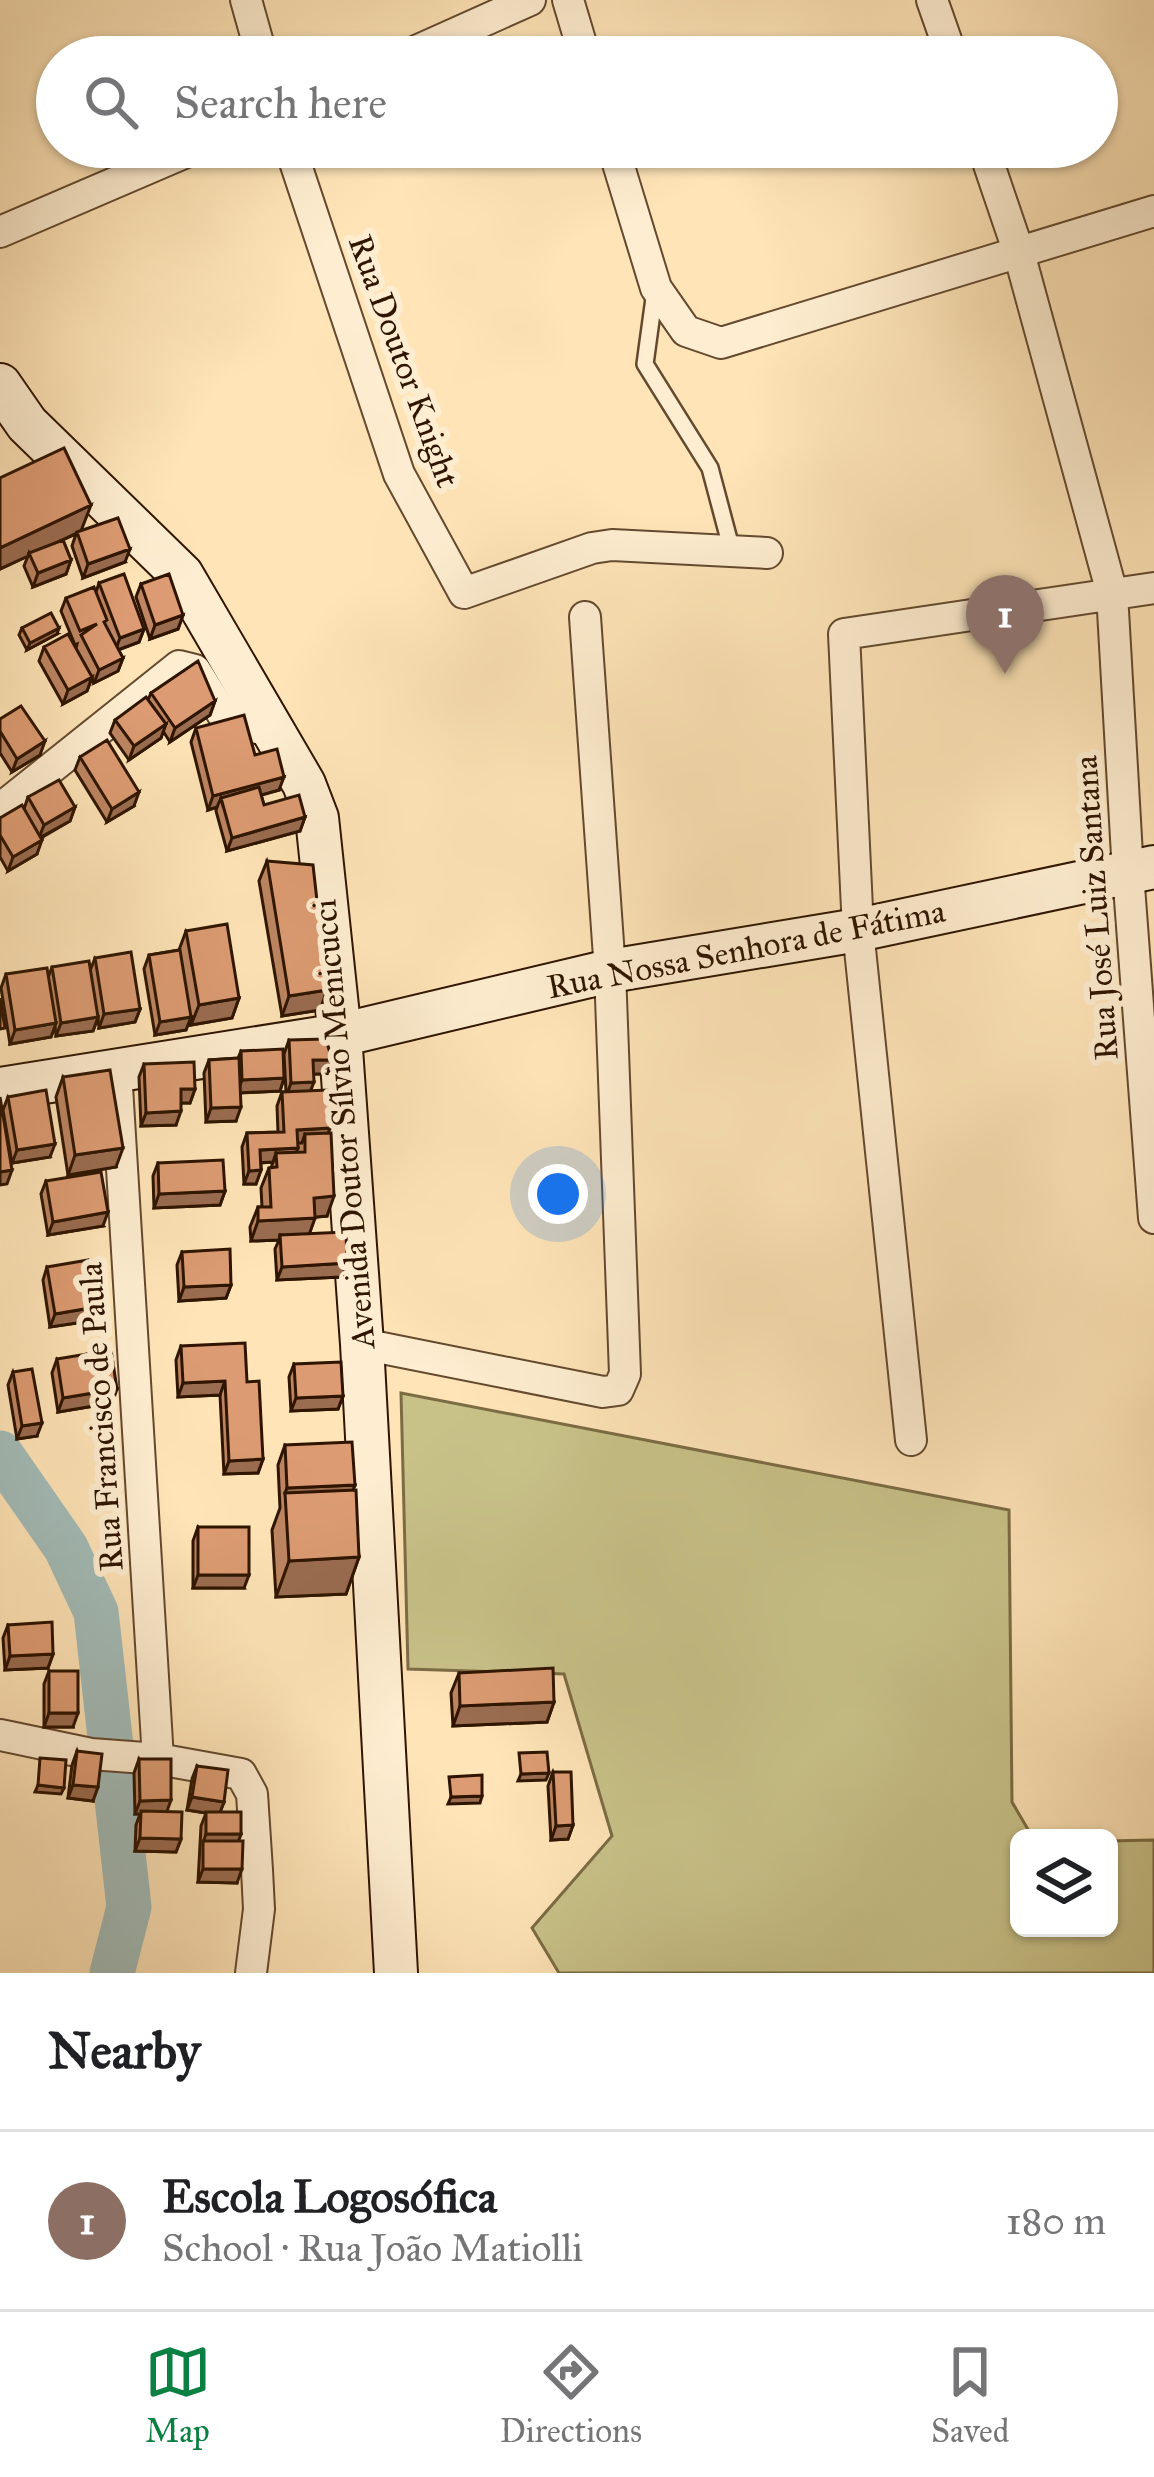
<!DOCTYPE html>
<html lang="en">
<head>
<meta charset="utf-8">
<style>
	:root { --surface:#fff; --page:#f2f2f2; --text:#202124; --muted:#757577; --line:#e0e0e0; --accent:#0b8043 }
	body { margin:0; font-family:"IM FELL Great Primer",serif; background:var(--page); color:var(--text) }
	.controls { position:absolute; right:36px; bottom:36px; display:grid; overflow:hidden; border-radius:18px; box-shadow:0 3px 9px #0004 }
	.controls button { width:108px; height:108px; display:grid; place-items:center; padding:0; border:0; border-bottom:3px solid var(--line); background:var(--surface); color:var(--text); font:60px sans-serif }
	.you { position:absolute; left:558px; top:1194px; width:42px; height:42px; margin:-30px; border:9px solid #fff; border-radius:50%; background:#1a73e8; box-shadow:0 0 0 18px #1a73e833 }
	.badge { display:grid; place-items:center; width:78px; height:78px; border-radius:50%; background:var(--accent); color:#fff; font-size:39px; font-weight:700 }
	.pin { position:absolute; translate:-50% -99px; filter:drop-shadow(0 3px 6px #0008) }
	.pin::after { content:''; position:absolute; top:63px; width:42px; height:36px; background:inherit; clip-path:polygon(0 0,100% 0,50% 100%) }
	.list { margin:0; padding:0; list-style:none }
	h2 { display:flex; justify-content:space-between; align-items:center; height:156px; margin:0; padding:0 48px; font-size:51px }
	h2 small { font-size:39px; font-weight:400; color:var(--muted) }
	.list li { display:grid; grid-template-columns:78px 1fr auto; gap:36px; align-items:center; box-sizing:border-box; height:180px; padding:0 48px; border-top:3px solid var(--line) }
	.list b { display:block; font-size:45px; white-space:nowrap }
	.list p { margin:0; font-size:39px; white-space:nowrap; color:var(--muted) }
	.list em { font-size:39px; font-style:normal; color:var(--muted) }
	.icon { flex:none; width:66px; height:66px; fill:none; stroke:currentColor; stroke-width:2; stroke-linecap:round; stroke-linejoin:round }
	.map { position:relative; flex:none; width:1154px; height:1973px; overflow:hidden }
	.search { position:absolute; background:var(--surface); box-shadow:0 3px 9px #0004; left:36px; right:36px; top:36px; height:132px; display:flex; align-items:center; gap:30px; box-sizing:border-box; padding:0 42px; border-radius:66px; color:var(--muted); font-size:45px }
	.sheet { height:336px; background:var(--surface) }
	nav { display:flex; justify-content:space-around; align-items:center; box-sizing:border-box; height:168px; border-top:3px solid var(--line); background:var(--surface); font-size:33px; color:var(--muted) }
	nav a { display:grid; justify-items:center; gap:6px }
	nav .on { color:var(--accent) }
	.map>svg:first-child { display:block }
	.green { fill:#c8c289; stroke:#7c6c44; stroke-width:3 }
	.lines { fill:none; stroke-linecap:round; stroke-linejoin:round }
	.river { stroke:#a3bcb8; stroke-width:45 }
	.lane-casing { stroke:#63492e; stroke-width:20 }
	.street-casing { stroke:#63492e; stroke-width:34 }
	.secondary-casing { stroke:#2f1500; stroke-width:46 }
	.lane { stroke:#feedd0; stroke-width:15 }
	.street { stroke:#feedd0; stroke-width:30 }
	.secondary { stroke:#feedd0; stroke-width:42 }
	.wall { fill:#bd8562; stroke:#2f1500; stroke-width:3 }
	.shaded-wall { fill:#9a6c50; stroke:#2f1500; stroke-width:3 }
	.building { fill:#dc9b72; stroke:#2f1500; stroke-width:3 }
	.labels { text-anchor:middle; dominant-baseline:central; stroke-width:12; stroke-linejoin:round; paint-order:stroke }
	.street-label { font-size:33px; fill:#2f1500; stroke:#feedd0 }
</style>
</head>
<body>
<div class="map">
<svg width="1154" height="1973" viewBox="0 0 1154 1973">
	<rect width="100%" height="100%" fill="#fee4b7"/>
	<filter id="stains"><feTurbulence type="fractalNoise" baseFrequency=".00167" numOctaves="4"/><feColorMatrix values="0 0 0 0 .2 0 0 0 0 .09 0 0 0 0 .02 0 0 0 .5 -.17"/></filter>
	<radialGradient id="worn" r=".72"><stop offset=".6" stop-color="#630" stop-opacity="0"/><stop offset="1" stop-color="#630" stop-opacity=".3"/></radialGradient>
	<path class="green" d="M401 1393 1009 1510 1012 1802 1033 1838H1019V1928H1109V1841L1154 1840V1973H559L532 1928 612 1836 564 1674 408 1669Z"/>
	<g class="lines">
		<path class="river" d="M0 1453 66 1548 96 1612 129 1907 112 1973"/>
		<defs>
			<path id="lane" d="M655 291 645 364 710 468 732 551"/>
			<path id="street" d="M246 0 262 57
				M568 0 585 57
				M932 0 952 57
				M403 57 530 0
				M290 147 399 474 464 593 592 548 612 545 767 553
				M613 147 656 288 686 331 721 343 1154 211
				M983 147 1019 253 1112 593 1128 873 1154 1218
				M0 232 198 147
				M0 809 179 666 195 670 225 718 264 730
				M116 1070 158 1759
				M362 1344 603 1392 618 1390 625 1374 610 971 585 617
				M911 1440 858 930 844 634 1154 588
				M0 1735 91 1754 158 1759 241 1774 252 1794 257 1870 259 1909 251 1973"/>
			<path id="secondary" d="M0 385 27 424 182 575 304 784 317 818 340 1035 362 1344 396 1973
				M0 1089 340 1035 610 971 858 930 1154 867"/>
		</defs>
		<use href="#lane" class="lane-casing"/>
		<use href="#street" class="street-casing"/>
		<use href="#secondary" class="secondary-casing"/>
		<use href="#lane" class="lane"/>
		<use href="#street" class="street"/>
		<use href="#secondary" class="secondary"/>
	</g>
	<path class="wall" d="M0 478 81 531 125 562 83 578 72 546 76 534 63 540 71 560 66 574 33 587 24 566 28 556 0 569Z
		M99 583 144 629 139 642 118 650 123 658 118 671 94 683 92 678 87 691 63 704 39 661 44 647 76 648 77 644 75 645 61 611 66 598 96 592Z
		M141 584 183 615 178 629 150 639 136 597Z
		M22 628 57 634 27 650 19 635Z
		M151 693 215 701 210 715 170 742 163 731 161 738 129 760 110 733 115 720 148 700Z
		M0 719 40 755 12 772 0 753Z
		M196 728 255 755 279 790 261 795 264 805 305 817 300 831 227 851 216 811 217 807 208 810 191 742Z
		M80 757 134 806 107 822 75 770Z
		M28 797 75 807 70 821 41 838 37 854 8 871 0 857V818L24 809Z
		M267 861 320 1010 282 1016 259 881Z
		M186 931 239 998 232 1018 191 1025 190 1018 186 1030 155 1035 144 969 149 955 179 950Z
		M95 958 140 1009 135 1022 99 1028 98 1018 93 1031 56 1036 55 1026 51 1037 10 1044 1 988 6 974 48 978 52 967 90 971Z
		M289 1040 332 1060 327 1074H313L310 1091 330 1128 328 1133 327 1216 315 1217 309 1234 342 1277 277 1280 275 1249 279 1240 251 1241 250 1227 258 1207H262L261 1188 269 1168H271L273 1162 261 1163V1170L256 1184H244L242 1147 247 1133 278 1132 277 1106 282 1092H286L284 1054Z
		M241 1051 284 1078 280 1091 240 1093 236 1121 206 1122 204 1073 209 1060 238 1058Z
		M144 1064 195 1089 190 1103H181L176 1125 141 1126 139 1077Z
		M63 1077 116 1167 68 1175 56 1097Z
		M8 1097 50 1157 12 1163 3 1110Z
		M158 1163 225 1191 220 1205 154 1208 153 1176Z
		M46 1181 103 1226 48 1235 41 1194Z
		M182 1252 231 1285 226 1298 179 1301 177 1265Z
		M47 1267 96 1307 91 1321 50 1327 43 1280Z
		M181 1346 247 1382 263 1459 258 1473 224 1474 220 1395 178 1397 176 1360Z
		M57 1359 112 1403 58 1412 52 1373Z
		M294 1364 343 1396 338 1409 291 1411 289 1377Z
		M13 1372 37 1436 17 1439 8 1385Z
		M285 1445 355 1485 353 1490 359 1557 346 1594 276 1597 272 1530 280 1508 278 1465Z
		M198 1527 244 1588H193V1541Z
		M8 1625 53 1654 48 1668 5 1670 3 1638Z
		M49 1671 73 1727H44V1684Z
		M459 1673 554 1702 547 1722 453 1726 451 1693Z
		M77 1751 93 1801 68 1798 72 1765Z
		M139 1759 181 1839 176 1852 135 1851 136 1825 140 1814H135L134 1773Z
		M197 1766 224 1802 220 1812 241 1834 238 1841 237 1883 198 1882 201 1826 206 1813 187 1810 192 1779Z
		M553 1772 573 1825 568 1839 551 1840 548 1786Z"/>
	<path class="shaded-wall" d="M91 505 81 531 30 555 29 553 28 556 0 569V548Z
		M130 549 125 562 83 578 88 564Z
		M71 560 66 574 33 587 38 573Z
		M183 615 178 629 150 639 155 625Z
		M59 628 57 634 27 650 30 643Z
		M144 629 139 642 115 651 120 638Z
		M123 658 118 671 94 683 99 670Z
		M92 677 87 691 63 704 68 690Z
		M215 701 210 715 170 742 175 728Z
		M166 724 161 738 129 760 134 746Z
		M45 741 40 755 12 772 17 759Z
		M284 777 279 790 223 806 221 798 217 807 208 810 213 796Z
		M139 792 134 806 107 822 112 809Z
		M75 807 70 821 39 838 44 825Z
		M305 817 300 831 227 851 232 838Z
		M42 840 37 854 8 871 13 857Z
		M327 990 320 1010 282 1016 289 996Z
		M239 998 232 1018 191 1025 199 1005Z
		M140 1009 135 1022 99 1028 104 1014Z
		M98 1017 93 1031 56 1036 61 1023Z
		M191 1017 186 1030 155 1035 160 1022Z
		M56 1023 51 1037 10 1044 15 1030Z
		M313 1060H332L327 1074H308Z
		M284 1078 280 1091 237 1093 242 1080Z
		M314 1082 309 1095 286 1097 291 1083Z
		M181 1089H195L190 1103H176Z
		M241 1107 236 1121 206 1122 211 1108Z
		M181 1111 176 1125 141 1126 146 1113Z
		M330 1128 325 1142 305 1134 302 1143H292L297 1130Z
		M55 1144 50 1157 12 1163 17 1150Z
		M123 1148 116 1167 68 1175 75 1155Z
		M298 1148 293 1162 276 1153 273 1162 255 1163 260 1150Z
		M12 1170 7 1184 0 1185V1172Z
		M261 1170 256 1184H244L249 1171Z
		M225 1191 220 1205 154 1208 159 1194Z
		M334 1196 327 1216 306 1218 314 1198Z
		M108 1212 103 1226 48 1235 53 1222Z
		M315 1218 308 1238 280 1235 279 1240 251 1241 258 1221Z
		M347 1263 342 1277 277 1280 282 1267Z
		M231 1285 226 1298 179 1301 184 1287Z
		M96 1307 91 1321 50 1327 55 1314Z
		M225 1381 220 1395 178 1397 183 1383Z
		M117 1389 112 1403 58 1412 63 1398Z
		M343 1396 338 1409 291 1411 296 1398Z
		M42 1423 37 1436 17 1439 22 1426Z
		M263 1459 258 1473 224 1474 229 1461Z
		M355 1485 347 1505 285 1493 287 1488Z
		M359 1557 346 1594 276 1597 289 1561Z
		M198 1575H249L244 1588H193Z
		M53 1654 48 1668 5 1670 10 1656Z
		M554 1702 547 1722 453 1726 460 1706Z
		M49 1713H78L73 1727H44Z
		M549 1773 546 1780 518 1781 521 1774Z
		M38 1785 64 1788 61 1794 35 1792Z
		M73 1785 98 1787 93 1801 68 1798Z
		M482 1796 480 1803 448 1804 451 1797Z
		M192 1797 224 1802 219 1815 187 1810Z
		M171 1800 166 1814H135L140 1801Z
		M573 1825 568 1839 551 1840 556 1826Z
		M206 1834H241L236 1848 203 1843Z
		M140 1838 181 1839 176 1852 135 1851Z
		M203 1869H242L237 1883 198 1882Z"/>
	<path class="building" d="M64 448 91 505 0 548V478Z
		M118 518 130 549 88 564 77 532Z
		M63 540 71 560 38 573 29 553Z
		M124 574 144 629 120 638 99 583Z
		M169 574 183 615 155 625 141 584Z
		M94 587 107 620 104 622 123 658 99 670 81 635 97 624 80 631 66 598Z
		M51 613 59 628 30 643 22 628Z
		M68 634 92 677 68 690 44 647Z
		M198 661 215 701 175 728 151 693Z
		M146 697 166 724 134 746 115 720Z
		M21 706 45 741 17 759 0 731V719Z
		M244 715 255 755 277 749 284 777 213 796 196 728Z
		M107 740 139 792 112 809 80 757Z
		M59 780 75 807 44 825 28 797Z
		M259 787 264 805 299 795 305 817 232 838 221 798Z
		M22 805 42 840 13 857 0 835V818Z
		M267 861 313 865 327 990 289 996Z
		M227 924 239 998 199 1005 186 931Z
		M180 950 191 1017 160 1022 149 955Z
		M131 952 140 1009 104 1014 95 958Z
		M89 961 98 1017 61 1023 52 967Z
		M47 968 56 1023 15 1030 6 974Z
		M0 998 5 1028 0 1029Z
		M326 1039 332 1060H313L314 1082 291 1083 289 1040Z
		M283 1049 284 1078 242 1080 241 1051Z
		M239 1058 241 1107 211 1108 209 1060Z
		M194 1062 195 1089H181V1111L146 1113 144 1064Z
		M110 1070 123 1148 75 1155 63 1077Z
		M46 1090 55 1144 17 1150 8 1097Z
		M328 1090 330 1128 297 1130 298 1148 260 1150 261 1170 249 1171 247 1133 284 1132 282 1092Z
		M0 1097 12 1170 0 1172Z
		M331 1133 334 1196 314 1198 315 1218 258 1221V1207H271L269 1168 277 1167 276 1153 305 1152V1134Z
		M223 1160 225 1191 159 1194 158 1163Z
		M101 1172 108 1212 53 1222 46 1181Z
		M346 1232 347 1263 282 1267 280 1235Z
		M230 1249 231 1285 184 1287 182 1252Z
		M88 1260 96 1307 55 1314 47 1267Z
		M245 1343 247 1382 259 1381 263 1459 229 1461 225 1381 183 1383 181 1346Z
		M111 1350 117 1389 63 1398 57 1359Z
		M341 1362 343 1396 296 1398 294 1364Z
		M32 1369 42 1423 22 1426 13 1372Z
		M352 1442 355 1485 287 1488 285 1445Z
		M356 1490 359 1557 289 1561 285 1493Z
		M198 1527H249V1575H198Z
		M52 1622 53 1654 10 1656 8 1625Z
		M553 1668 554 1702 460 1706 459 1673Z
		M49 1671H78V1713H49Z
		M77 1751 102 1754 98 1787 73 1785Z
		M547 1752 549 1773 521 1774 519 1753Z
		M40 1758 66 1760 64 1788 38 1785Z
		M139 1759H171V1800L140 1801Z
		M197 1766 228 1770 224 1802 192 1797Z
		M553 1772H571L573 1825 556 1826Z
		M482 1775V1796L451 1797 449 1777Z
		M141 1811 182 1812 181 1839 140 1838Z
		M206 1812H241V1834H206Z
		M203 1841H243L242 1869H203Z"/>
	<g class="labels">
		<g class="street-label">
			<text transform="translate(404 361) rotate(70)">Rua Doutor Knight</text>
			<text transform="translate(1096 908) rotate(-94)">Rua José Luiz Santana</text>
			<text transform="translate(746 949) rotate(-11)">Rua Nossa Senhora de Fátima</text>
			<text transform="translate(344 1124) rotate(-95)">Avenida Doutor Sílvio Menicucci</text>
			<text transform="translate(101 1417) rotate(-94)">Rua Francisco de Paula</text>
		</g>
	</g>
	<rect width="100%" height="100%" filter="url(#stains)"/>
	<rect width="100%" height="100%" fill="url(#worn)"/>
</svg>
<div class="controls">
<button><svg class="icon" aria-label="layers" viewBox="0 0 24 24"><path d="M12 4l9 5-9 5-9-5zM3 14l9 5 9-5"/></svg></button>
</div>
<div class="you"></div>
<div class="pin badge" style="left:1005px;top:674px;background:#8d6e63">1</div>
<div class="search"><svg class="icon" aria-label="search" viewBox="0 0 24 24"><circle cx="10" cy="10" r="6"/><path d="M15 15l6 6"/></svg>Search here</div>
</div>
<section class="sheet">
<h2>Nearby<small></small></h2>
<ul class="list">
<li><span class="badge" style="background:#8d6e63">1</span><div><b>Escola Logosófica</b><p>School · Rua João Matiolli</p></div><em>180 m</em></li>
</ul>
</section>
<nav>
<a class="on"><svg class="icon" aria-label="map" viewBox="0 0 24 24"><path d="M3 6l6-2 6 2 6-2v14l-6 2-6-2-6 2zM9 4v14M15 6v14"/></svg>Map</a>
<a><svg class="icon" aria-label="directions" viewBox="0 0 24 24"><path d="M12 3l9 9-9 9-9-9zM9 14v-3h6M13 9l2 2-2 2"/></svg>Directions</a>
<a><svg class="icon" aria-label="saved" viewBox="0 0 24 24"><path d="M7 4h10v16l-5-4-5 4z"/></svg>Saved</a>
</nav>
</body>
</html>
